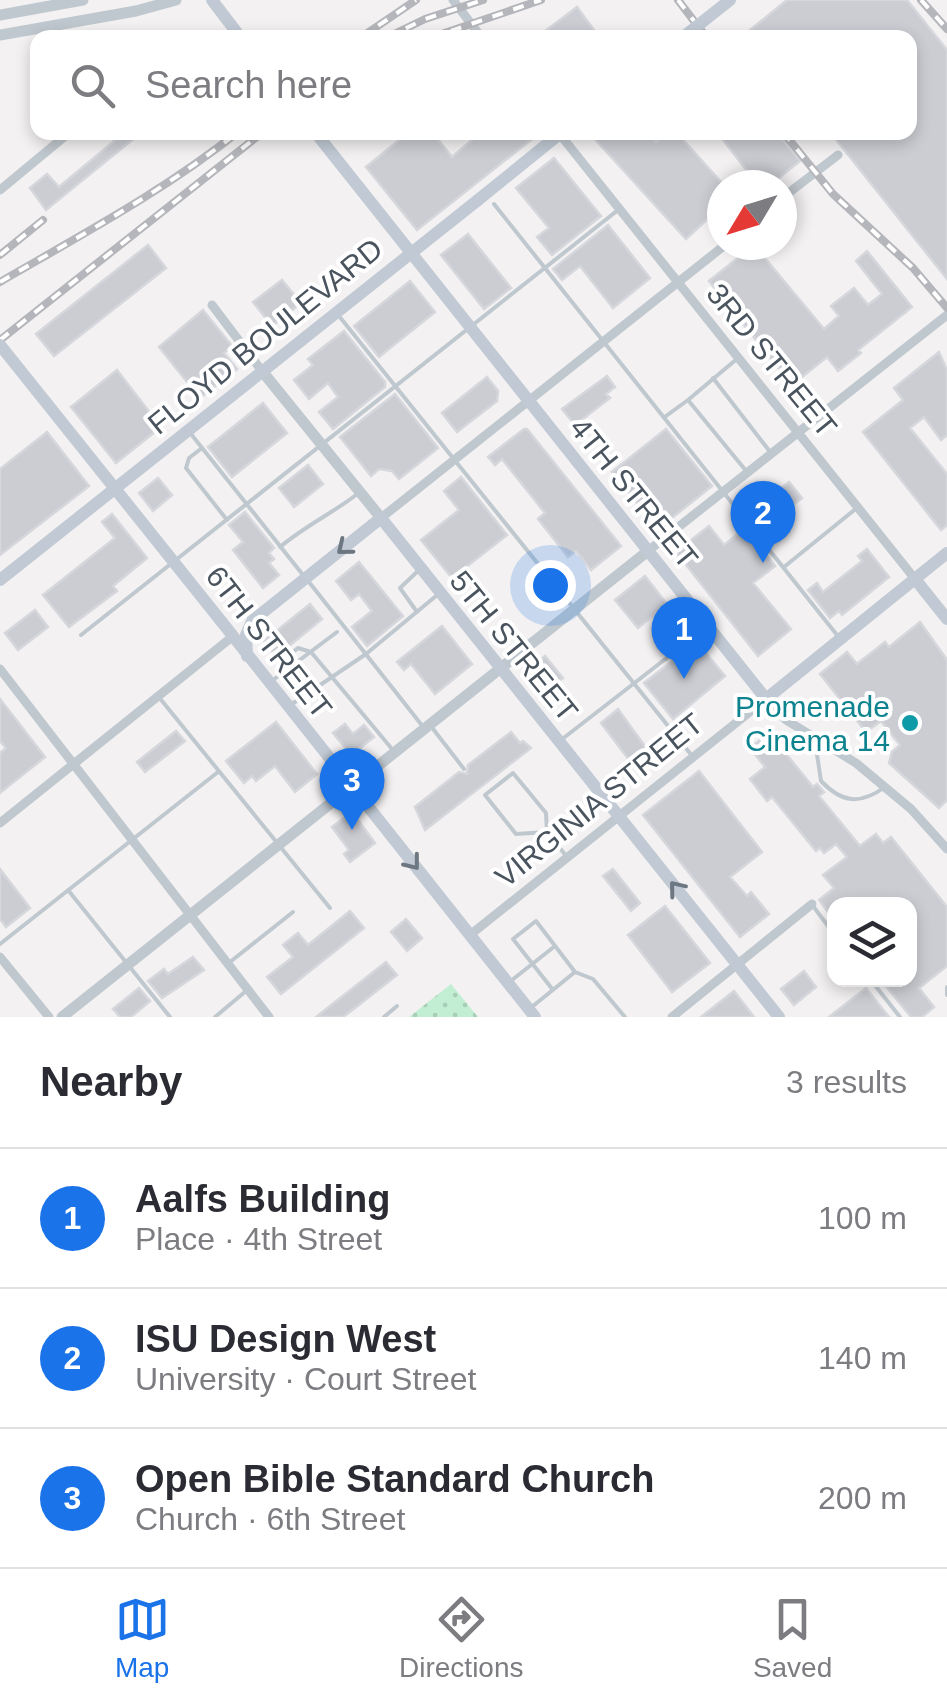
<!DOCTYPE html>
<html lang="en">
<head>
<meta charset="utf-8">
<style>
	:root { --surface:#fff; --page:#f2f2f3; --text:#2b2b33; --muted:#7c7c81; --line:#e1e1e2; --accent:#1a73e8 }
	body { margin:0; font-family:Helvetica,sans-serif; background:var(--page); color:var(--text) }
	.controls { position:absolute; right:30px; bottom:30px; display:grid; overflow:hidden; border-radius:20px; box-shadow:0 5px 15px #0003 }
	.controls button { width:90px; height:90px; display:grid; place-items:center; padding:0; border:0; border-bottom:2px solid var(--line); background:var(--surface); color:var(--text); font:50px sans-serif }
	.compass { position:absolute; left:707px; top:170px; width:90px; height:90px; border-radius:50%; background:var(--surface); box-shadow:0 5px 15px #0003; rotate:232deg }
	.you { position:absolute; left:550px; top:585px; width:35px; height:35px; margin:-25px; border:8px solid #fff; border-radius:50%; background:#1a73e8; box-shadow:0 0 0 15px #1a73e833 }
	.badge { display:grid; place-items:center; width:65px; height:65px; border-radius:50%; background:var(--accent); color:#fff; font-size:32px; font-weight:700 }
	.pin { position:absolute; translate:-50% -82px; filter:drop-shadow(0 2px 5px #0008) }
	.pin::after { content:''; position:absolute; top:52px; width:35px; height:30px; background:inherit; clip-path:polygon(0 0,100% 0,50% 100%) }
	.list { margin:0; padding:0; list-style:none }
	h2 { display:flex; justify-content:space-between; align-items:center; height:130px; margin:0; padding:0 40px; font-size:42px }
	h2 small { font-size:32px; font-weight:400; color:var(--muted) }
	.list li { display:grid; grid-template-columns:65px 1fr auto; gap:30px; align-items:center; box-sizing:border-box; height:140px; padding:0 40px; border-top:2px solid var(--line) }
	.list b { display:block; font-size:38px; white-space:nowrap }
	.list p { margin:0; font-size:32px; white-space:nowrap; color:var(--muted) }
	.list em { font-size:32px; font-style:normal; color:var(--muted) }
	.icon { flex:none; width:55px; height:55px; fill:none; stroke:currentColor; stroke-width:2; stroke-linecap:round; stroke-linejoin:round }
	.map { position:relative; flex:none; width:947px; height:1017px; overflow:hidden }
	.search { position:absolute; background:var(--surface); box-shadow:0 5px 15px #0003; left:30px; right:30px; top:30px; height:110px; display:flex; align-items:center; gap:25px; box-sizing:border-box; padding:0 35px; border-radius:20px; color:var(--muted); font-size:38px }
	.sheet { height:550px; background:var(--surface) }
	nav { display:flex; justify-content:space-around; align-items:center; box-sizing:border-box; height:140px; border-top:2px solid var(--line); background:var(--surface); font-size:28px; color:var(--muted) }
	nav a { display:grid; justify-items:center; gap:5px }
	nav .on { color:var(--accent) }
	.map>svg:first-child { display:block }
	.park { fill:url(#park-dots) }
	.building { fill:#cbcdd3; stroke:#d5d7dc; stroke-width:2.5 }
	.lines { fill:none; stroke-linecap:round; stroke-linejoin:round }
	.service { stroke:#c0c8cf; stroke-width:4 }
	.minor { stroke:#c0c8cf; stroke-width:9 }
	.tertiary { stroke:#c0c8cf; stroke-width:11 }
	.secondary { stroke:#c0c9d4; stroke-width:12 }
	.rail-casing { stroke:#b4b6bb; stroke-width:8 }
	.rail { stroke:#fff; stroke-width:4; stroke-dasharray:11; stroke-linecap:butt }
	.secondary-bridge { stroke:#c0c9d4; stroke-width:12 }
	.oneway { stroke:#6d7781 }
	.culture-dot { fill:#0f9aa8; stroke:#fff; stroke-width:4 }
	.labels { text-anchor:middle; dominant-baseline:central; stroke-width:8; stroke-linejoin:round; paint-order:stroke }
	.street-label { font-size:30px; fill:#4a545e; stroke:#fff }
	.culture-label { font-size:30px; fill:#0d838f; stroke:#fff; text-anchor:end }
</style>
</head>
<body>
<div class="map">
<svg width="947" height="1017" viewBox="0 0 947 1017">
	<defs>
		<pattern id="park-dots" width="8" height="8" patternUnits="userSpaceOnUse" patternTransform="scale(2.5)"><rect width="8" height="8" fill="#c2eed4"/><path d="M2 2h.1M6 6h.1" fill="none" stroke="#a8ceb8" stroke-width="1.8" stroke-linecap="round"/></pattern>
	</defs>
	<rect width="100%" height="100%" fill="#f3f1f1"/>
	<path class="park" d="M451 984 478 1017H409Z"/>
	<path class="building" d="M787 0H907L947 50V279L830 132H910V38H756L750 30Z
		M577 7 600 38H536Z
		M125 132H142L46 210 30 188 47 174 59 187Z
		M409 132H432L452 157 472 140 466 132H541L417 230 366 167Z
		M598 132H648L656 142 667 132H676L722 183V206L686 239 593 137Z
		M717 132H777L800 161 770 185H758Z
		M554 158 601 216 552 255 537 237 549 228 516 188Z
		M608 225 650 278 613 308 580 266 562 280 553 269Z
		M468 234 511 288 484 309 441 255Z
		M148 245 166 268 54 356 36 334Z
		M754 245 824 329 839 316 831 306 854 288 868 305 882 294 856 261 867 251 912 307 858 350 861 353 838 371 827 357 792 385 709 281Z
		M282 280 301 303 272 326 253 302Z
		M410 281 435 312 379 357 354 326Z
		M203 310 232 346 224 353 237 369 200 398 159 347Z
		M344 331 385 382V387L333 429 319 412 338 397 328 383 309 399 294 380 313 365 308 359Z
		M939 352 947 370V435L941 440 924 417 910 428 947 474V525L941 530 863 432 903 400 894 388Z
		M117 370 161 427 116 463 71 407Z
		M607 376 615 387 606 394 610 398 575 425 562 409Z
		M487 377 498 391 497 401 457 432 442 413Z
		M395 394 438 448 399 479 392 471 379 469 371 476 340 437Z
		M263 403 287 433 232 477 208 447Z
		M524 429H527L621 546 591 570 576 551 568 557 538 519 545 513 502 459 495 465 488 457Z
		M666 429 712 486 658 529 612 472Z
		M47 432 89 486 0 555V469Z
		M308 465 323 484 294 507 279 488Z
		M461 477 507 535 452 578 421 540 459 510 444 491Z
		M158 478 172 495 153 511 139 493Z
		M764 482 774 494 789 482 802 498 761 530 739 502Z
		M245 512 274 548 269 553 274 559 269 563 279 575 263 588 233 550 243 542 229 525Z
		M112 514 147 558 113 586 117 591 69 627 43 595 115 538 102 522Z
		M709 526 724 545 745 528 775 566 753 583 791 629 758 656 676 552Z
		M867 549 889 577 842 615 839 611 830 618 808 590 817 583 823 592 862 561 858 556Z
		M359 562 403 616 367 646 352 627 372 611 359 594 351 600 336 581Z
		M645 576 667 604 638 628 615 600Z
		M310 604 322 619 289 646 288 653 277 657 264 641Z
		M35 610 48 627 18 650 5 633Z
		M920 622 947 660V800L939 808 889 763 892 752 900 745 881 721 866 732 820 674 847 652 857 664 885 642 889 647Z
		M442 626 472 664 435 694 411 664 404 670 397 662Z
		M697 642 725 676 673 719 644 683Z
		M545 656 563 678 544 693 527 670Z
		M0 699 45 757 0 793V753L6 748 0 741Z
		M618 709 652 756 649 758 652 763 643 771 639 766 636 769 601 723Z
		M276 722 317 774 295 792 275 766 256 781 252 776 244 783 226 761Z
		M345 724 353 734 364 725 374 737 351 755 333 733Z
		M176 731 185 741 145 772 137 762Z
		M511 732 520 743 523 741 531 748 425 830 415 807 459 772 467 774 468 765Z
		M769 733 813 787 817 784 824 792 819 796 860 846 876 834 883 843 891 837 947 907V966L919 988 934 1007 922 1017H911L881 980H910V904H834V920L819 900 834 888 823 875 847 857 836 844 824 853 820 848 816 851 772 797 767 801 750 779 765 767 750 748Z
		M699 771 762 852 730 877 747 896 751 892 769 914 740 937 643 815Z
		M352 812 375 843 350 862 344 854 349 850 332 827Z
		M0 869 30 908 6 927 0 919Z
		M613 869 640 903 631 911 603 876Z
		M665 906 710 963 672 992 628 935Z
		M350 911 364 928 281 994 267 977 293 957 283 945 298 933 308 945Z
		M406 919 422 938 407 951 391 932Z
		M193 957 204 970 162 998 148 981 164 969 168 974Z
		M386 962 397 975 355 1008 343 1017H316Z
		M804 971 816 987 794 1005 781 989Z
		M139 988 150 1001 131 1017H120L113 1009Z
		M866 988 889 1017H829Z
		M734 991 754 1017H701Z"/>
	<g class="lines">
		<path class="service" d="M458 38 476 30
			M284 133V132
			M494 204 837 635
			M339 316 693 757
			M713 378 771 453
			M688 400 738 358
			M666 416 688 400 747 472
			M191 434 303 575
			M202 448 189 458 186 468 227 520
			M280 547C305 526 331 514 356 495
			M784 567 858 507
			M309 582 424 728
			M417 612 400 588 419 570
			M81 635 618 210
			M293 652 298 648 311 652 392 749
			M279 675 286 658
			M273 680 337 632
			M158 696 330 908
			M292 704 366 654 436 596
			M430 725 464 769
			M561 740 704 629
			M815 741 821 781C842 803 860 805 885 787
			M547 832 516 834 485 795 513 773 546 813 547 832 567 857
			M68 890 170 1017
			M813 906 834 934
			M0 944 218 772
			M230 962 293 912
			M870 979 900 1017
			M512 980 555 946
			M947 987V995
			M553 990 513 939 536 921 575 972 593 979 625 1017
			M533 1006 575 972
			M215 1017 246 991
			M384 1017 397 1006"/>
		<path class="minor" d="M453 0 482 38
			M558 132 915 579
			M0 190 70 132
			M782 198 838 155
			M212 305 262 371
			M381 518 725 245
			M648 551 947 315
			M0 669 269 1017
			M0 823 232 637
			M470 935 766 699 786 720 856 763 911 809 947 849
			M0 957 49 1017
			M672 1017 812 904"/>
		<path class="tertiary" d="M0 15 83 0
			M0 35 136 11 176 0
			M262 371 381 518
			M62 1017 648 551"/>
		<path class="secondary" d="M212 0 241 38
			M315 132 766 699 947 553
			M915 579 947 619
			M0 580 478 200
			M221 621 535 1017
			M247 656 246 635 252 621 381 518 779 1017"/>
		<defs>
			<path id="rail" d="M678 0 707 38
				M921 0 947 29
				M360 38 416 0
				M386 38 425 19 483 0
				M430 38 541 0
				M783 132 833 194 913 268 947 308
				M0 255 43 220
				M0 282C81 235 164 191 238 132
				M0 340 263 132"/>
		</defs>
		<use href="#rail" class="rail-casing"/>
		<use href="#rail" class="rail"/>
		<path class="secondary-bridge" d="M682 38 730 0
			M478 200 562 132
			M0 345 221 621"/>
	</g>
	<defs><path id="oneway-chevron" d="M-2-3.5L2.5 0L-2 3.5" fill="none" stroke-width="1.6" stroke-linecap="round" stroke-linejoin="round" transform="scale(2.5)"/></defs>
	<g class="oneway">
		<use href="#oneway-chevron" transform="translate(344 548) rotate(141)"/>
		<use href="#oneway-chevron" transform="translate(413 863) rotate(52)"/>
		<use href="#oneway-chevron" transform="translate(676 888) rotate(-129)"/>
	</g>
	<circle class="culture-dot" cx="910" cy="723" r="10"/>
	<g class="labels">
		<g class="street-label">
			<text transform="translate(265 336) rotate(-39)">FLOYD BOULEVARD</text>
			<text transform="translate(772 360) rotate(51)">3RD STREET</text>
			<text transform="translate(634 493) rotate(51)">4TH STREET</text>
			<text transform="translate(269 642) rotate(52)">6TH STREET</text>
			<text transform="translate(514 646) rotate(51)">5TH STREET</text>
			<text transform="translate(599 800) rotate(-39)">VIRGINIA STREET</text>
		</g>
		<g class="culture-label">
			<text x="890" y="706">Promenade<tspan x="890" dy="34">Cinema 14</tspan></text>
		</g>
	</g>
</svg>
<div class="controls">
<button><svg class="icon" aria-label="layers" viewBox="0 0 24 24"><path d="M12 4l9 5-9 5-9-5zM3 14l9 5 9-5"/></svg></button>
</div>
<svg class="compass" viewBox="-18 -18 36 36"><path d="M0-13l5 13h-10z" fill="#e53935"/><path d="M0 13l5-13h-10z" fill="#7c7c81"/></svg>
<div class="you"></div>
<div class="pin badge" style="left:684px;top:679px">1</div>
<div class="pin badge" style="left:763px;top:563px">2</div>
<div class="pin badge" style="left:352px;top:830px">3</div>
<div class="search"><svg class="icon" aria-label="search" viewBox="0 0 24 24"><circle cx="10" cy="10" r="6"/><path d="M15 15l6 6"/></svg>Search here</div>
</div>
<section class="sheet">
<h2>Nearby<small>3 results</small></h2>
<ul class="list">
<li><span class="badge">1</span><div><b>Aalfs Building</b><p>Place · 4th Street</p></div><em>100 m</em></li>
<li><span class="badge">2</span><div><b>ISU Design West</b><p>University · Court Street</p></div><em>140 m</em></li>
<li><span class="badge">3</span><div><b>Open Bible Standard Church</b><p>Church · 6th Street</p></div><em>200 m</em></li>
</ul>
</section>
<nav>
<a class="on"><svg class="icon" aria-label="map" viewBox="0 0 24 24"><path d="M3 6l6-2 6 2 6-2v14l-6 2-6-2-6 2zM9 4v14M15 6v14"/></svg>Map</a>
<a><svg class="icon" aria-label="directions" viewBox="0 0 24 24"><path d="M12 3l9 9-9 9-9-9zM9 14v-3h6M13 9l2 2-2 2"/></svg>Directions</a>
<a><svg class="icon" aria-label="saved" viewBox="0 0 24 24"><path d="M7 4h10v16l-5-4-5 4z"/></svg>Saved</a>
</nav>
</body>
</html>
